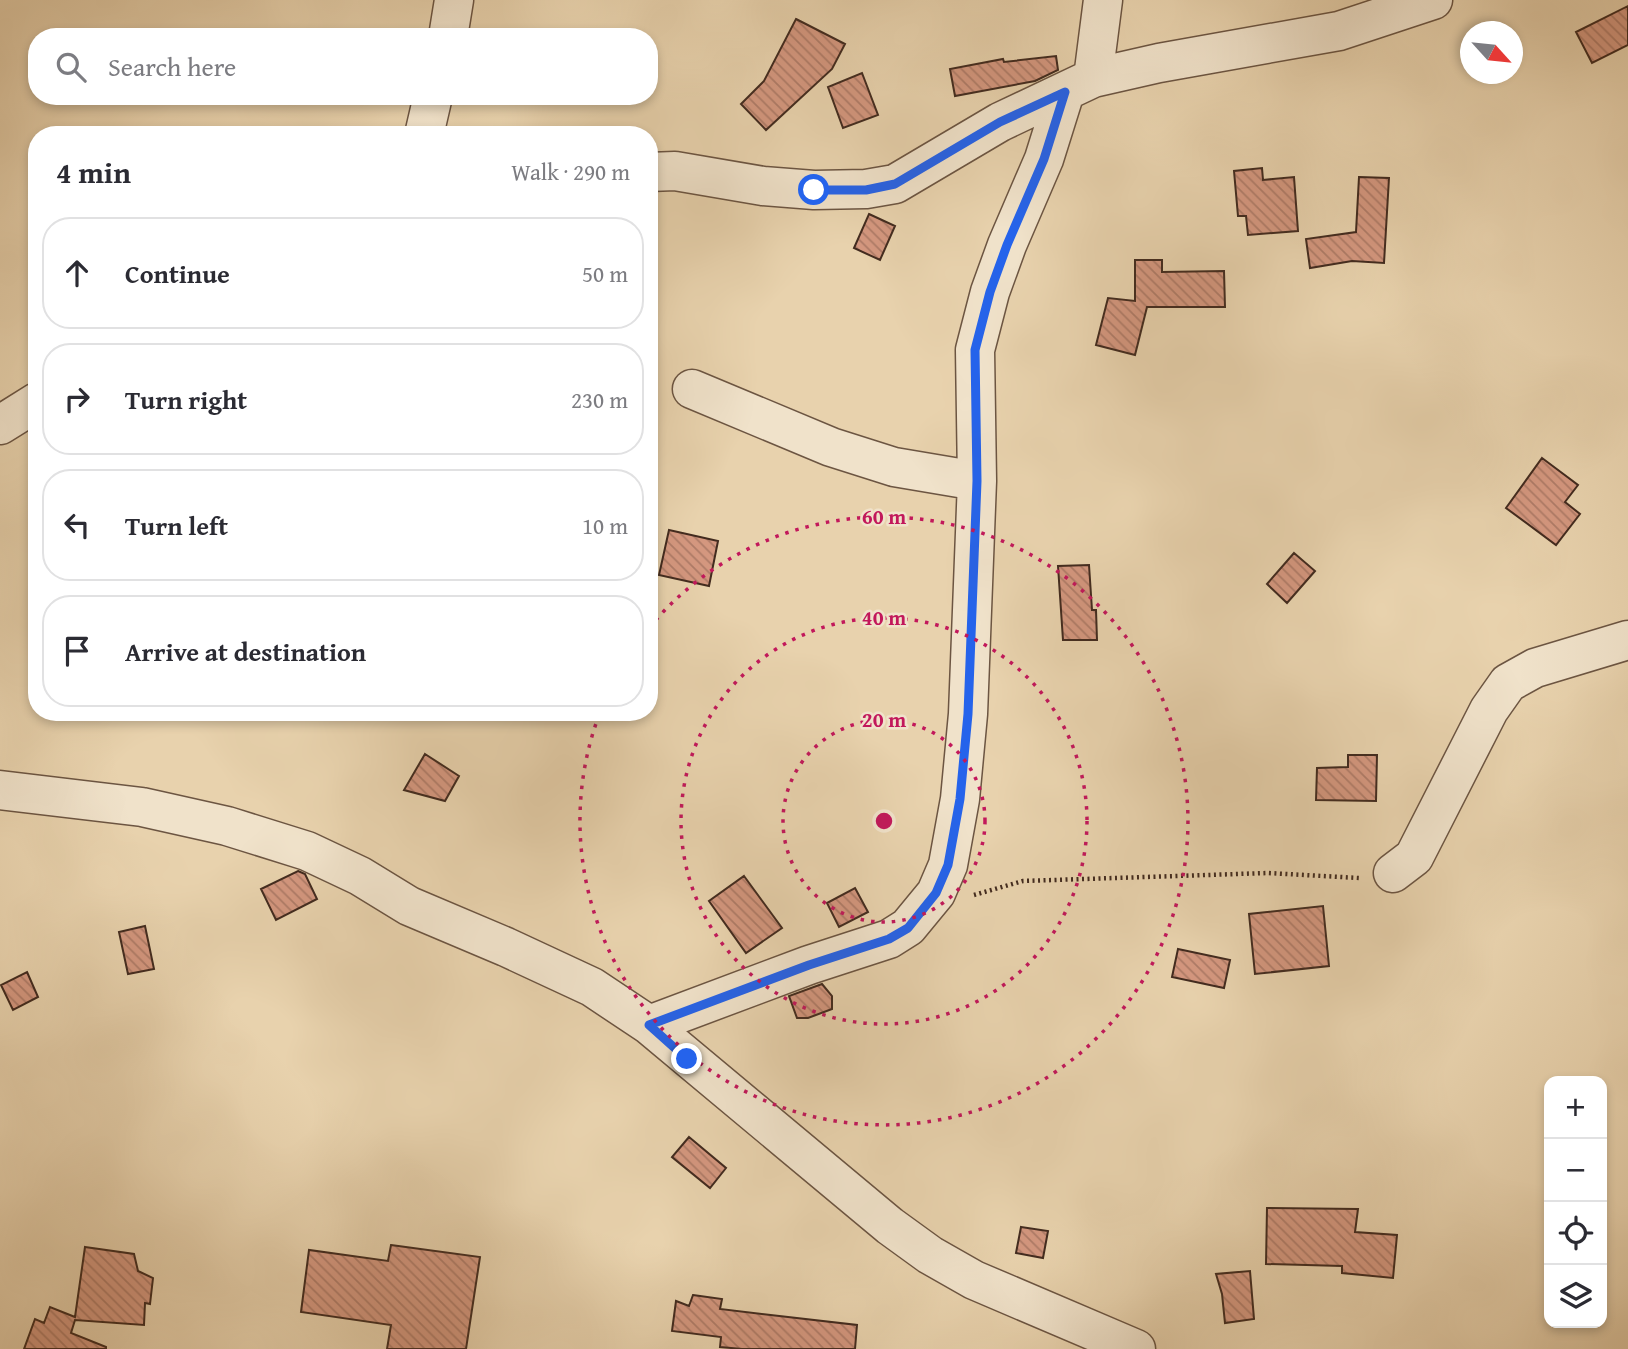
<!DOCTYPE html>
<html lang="en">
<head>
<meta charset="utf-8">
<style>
	:root { --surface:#fff; --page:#f7f7f7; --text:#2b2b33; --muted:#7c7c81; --line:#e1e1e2 }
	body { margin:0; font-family:"Gentium Book Plus",serif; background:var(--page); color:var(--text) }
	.controls { position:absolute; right:21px; bottom:21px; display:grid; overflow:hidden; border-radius:14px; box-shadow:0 4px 10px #0003 }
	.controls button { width:63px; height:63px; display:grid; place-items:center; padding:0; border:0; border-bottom:2px solid var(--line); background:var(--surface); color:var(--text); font:35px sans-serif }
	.compass { position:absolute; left:1460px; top:21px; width:63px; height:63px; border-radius:50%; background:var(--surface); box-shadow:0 4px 10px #0003; rotate:117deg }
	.stop { position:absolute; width:21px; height:21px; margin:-16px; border:5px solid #2563eb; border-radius:50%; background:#fff }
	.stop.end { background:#2563eb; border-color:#fff; box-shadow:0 2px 7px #0008 }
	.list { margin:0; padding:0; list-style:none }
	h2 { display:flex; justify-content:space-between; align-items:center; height:91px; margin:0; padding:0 28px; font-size:30px }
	h2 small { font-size:23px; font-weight:400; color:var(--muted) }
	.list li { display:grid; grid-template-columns:46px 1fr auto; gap:21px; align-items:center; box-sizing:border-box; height:112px; margin:0 14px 14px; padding:0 14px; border:2px solid var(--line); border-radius:28px }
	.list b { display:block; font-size:26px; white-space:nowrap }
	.list em { font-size:23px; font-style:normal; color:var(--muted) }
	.icon { flex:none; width:38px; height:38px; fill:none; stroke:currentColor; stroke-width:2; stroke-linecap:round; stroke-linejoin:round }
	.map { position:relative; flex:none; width:1628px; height:1349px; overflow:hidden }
	.search { position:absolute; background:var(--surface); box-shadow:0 4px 10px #0003; left:28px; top:28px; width:630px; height:77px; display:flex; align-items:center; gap:18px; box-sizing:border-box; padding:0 24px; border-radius:28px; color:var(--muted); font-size:26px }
	.panel { position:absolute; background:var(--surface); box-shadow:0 4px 10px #0003; left:28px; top:126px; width:630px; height:595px; border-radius:28px }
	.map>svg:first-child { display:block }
	.building { fill:url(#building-back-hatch); stroke:#422b1f; stroke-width:2 }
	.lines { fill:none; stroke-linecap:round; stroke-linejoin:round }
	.street-casing { stroke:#6c5542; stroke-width:41 }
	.path { stroke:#422b1f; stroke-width:4.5; stroke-dasharray:2 3.5; stroke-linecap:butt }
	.street { stroke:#f0e2ca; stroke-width:38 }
	.route { stroke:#2563eb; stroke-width:9 }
	.ring { fill:none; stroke:#c2185b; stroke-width:3.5; stroke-dasharray:3.5 7 }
	.centre { fill:#c2185b; stroke:#f0e2ca; stroke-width:3.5 }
	.ring-label { font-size:21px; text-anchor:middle; font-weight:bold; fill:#c2185b; stroke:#f0e2ca; stroke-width:5; stroke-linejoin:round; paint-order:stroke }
</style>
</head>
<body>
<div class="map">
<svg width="1628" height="1349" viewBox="0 0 1628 1349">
	<defs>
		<pattern id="building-back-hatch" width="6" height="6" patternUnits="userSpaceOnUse" patternTransform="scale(1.75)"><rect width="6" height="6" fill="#d4977f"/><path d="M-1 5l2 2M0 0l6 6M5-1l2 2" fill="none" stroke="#ae7b67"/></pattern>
	</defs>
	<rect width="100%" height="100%" fill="#e8d2ad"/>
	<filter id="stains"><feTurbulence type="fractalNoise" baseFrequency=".00286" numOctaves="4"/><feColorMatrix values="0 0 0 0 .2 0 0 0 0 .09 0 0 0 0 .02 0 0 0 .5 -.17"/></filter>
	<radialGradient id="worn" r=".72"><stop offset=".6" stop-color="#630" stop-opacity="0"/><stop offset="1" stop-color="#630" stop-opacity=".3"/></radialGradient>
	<path class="building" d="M1628 6V45L1592 63 1576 32Z
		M796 19 845 44 832 69 766 130 741 104 764 81Z
		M1056 56 1058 70 1035 81 955 96 950 69 1003 59 1004 62Z
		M862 73 878 115 843 128 828 87Z
		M1262 168 1263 180 1294 177 1298 231 1248 235 1246 216H1238L1234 171Z
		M1359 177 1389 178 1384 263 1352 261 1310 268 1306 239 1356 232Z
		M869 214 895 226 880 260 854 248Z
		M1135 260H1162V272L1224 271 1225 307H1147L1135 355 1096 345 1108 298 1135 301Z
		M1542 458 1578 485 1565 502 1580 514 1556 545 1506 508Z
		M669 530 718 541 709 586 659 575Z
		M1294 553 1315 571 1287 603 1267 584Z
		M1089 565 1092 610H1096L1097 640H1063L1058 566Z
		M425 754 459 776 445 801 404 790Z
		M1348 755H1377L1376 801 1316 800 1317 768 1348 767Z
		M298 871 305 874 317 899 276 920 261 889Z
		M744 876 782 928 746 953 709 901Z
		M855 888 868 912 839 927 827 903Z
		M1323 906 1329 966 1255 974 1249 914Z
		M145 926 154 969 128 974 119 932Z
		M1178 949 1230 960 1224 988 1172 977Z
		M27 972 38 997 13 1010 1 985Z
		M822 984 832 996V1009L808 1018H797L789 996Z
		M689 1137 726 1168 710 1188 672 1157Z
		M1267 1208 1358 1209 1355 1232 1397 1235 1393 1278 1342 1273V1266L1266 1264Z
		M1021 1227 1048 1231 1043 1258 1016 1253Z
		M391 1245 480 1257 466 1349H387L391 1325 301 1312 309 1250 388 1261Z
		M85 1247 134 1254 138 1271 153 1278 150 1304 145 1303 144 1325 75 1320 71 1333 106 1347V1349H24L35 1319 44 1323 50 1307 75 1317Z
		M1250 1271 1254 1319 1225 1323 1222 1294 1216 1274Z
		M693 1295 722 1299 720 1309 857 1325 855 1349H742L720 1347 721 1337 672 1331 676 1301 689 1306Z"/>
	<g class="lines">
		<defs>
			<path id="street" d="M448 37 454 0
				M1093 78 1103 0
				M424 135 433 96
				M649 172 675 171 763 186 814 190 866 189 895 184 1000 122 1093 78 1159 63 1339 31 1433 0
				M692 389 831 447 894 467 977 481
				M0 425 37 402
				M0 790 142 807 227 826 307 851 360 876 409 906 506 947 592 987 649 1025 890 1226 930 1255 974 1280 1136 1349
				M1393 873 1414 857 1489 710 1508 683 1535 668 1628 640
				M649 1025 809 965 889 939 908 927 936 893 948 865 960 799 968 714 977 481 975 350 990 292 1007 245 1044 159 1065 92"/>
		</defs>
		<use href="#street" class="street-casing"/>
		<path class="path" d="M974 895 1023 881 1268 873 1359 878"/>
		<use href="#street" class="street"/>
	</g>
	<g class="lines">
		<path class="route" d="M687 1059 649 1025 809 965 889 939 908 928 936 893 948 865 960 799 968 714 977 481 975 350 990 292 1007 245 1044 159 1065 92 1000 122 895 184 866 190H814"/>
	</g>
	<g class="ring">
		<circle cx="884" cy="821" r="101"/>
		<circle cx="884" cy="821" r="203"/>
		<path d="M649 628A304 304 0 1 1 599 715"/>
	</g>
	<circle cx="884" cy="821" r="10" class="centre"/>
	<g class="ring-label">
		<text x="884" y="524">60 m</text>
		<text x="884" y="625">40 m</text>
		<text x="884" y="727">20 m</text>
	</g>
	<rect width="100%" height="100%" filter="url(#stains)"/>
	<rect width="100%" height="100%" fill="url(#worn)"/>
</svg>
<div class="controls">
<button>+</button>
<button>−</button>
<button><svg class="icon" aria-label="locate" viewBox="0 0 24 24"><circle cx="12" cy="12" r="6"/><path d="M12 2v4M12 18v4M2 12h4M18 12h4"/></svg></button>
<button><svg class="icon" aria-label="layers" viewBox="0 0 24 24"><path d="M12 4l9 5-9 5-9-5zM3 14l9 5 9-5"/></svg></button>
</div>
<svg class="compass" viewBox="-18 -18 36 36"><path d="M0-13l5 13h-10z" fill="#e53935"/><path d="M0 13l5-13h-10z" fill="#7c7c81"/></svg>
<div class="stop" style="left:814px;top:190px"></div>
<div class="stop end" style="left:687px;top:1059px"></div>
<div class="search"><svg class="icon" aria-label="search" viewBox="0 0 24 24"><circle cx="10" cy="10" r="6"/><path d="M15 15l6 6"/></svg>Search here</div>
<section class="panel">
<h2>4 min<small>Walk · 290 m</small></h2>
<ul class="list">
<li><svg class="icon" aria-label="ahead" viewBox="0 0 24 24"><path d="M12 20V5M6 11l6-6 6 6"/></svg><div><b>Continue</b></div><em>50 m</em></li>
<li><svg class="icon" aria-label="right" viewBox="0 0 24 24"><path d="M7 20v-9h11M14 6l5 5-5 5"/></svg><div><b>Turn right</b></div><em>230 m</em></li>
<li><svg class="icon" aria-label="left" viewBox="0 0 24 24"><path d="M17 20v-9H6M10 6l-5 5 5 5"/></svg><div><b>Turn left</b></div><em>10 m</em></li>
<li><svg class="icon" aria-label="arrive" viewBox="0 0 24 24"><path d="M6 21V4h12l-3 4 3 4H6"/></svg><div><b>Arrive at destination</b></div></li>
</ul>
</section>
</div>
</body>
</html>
